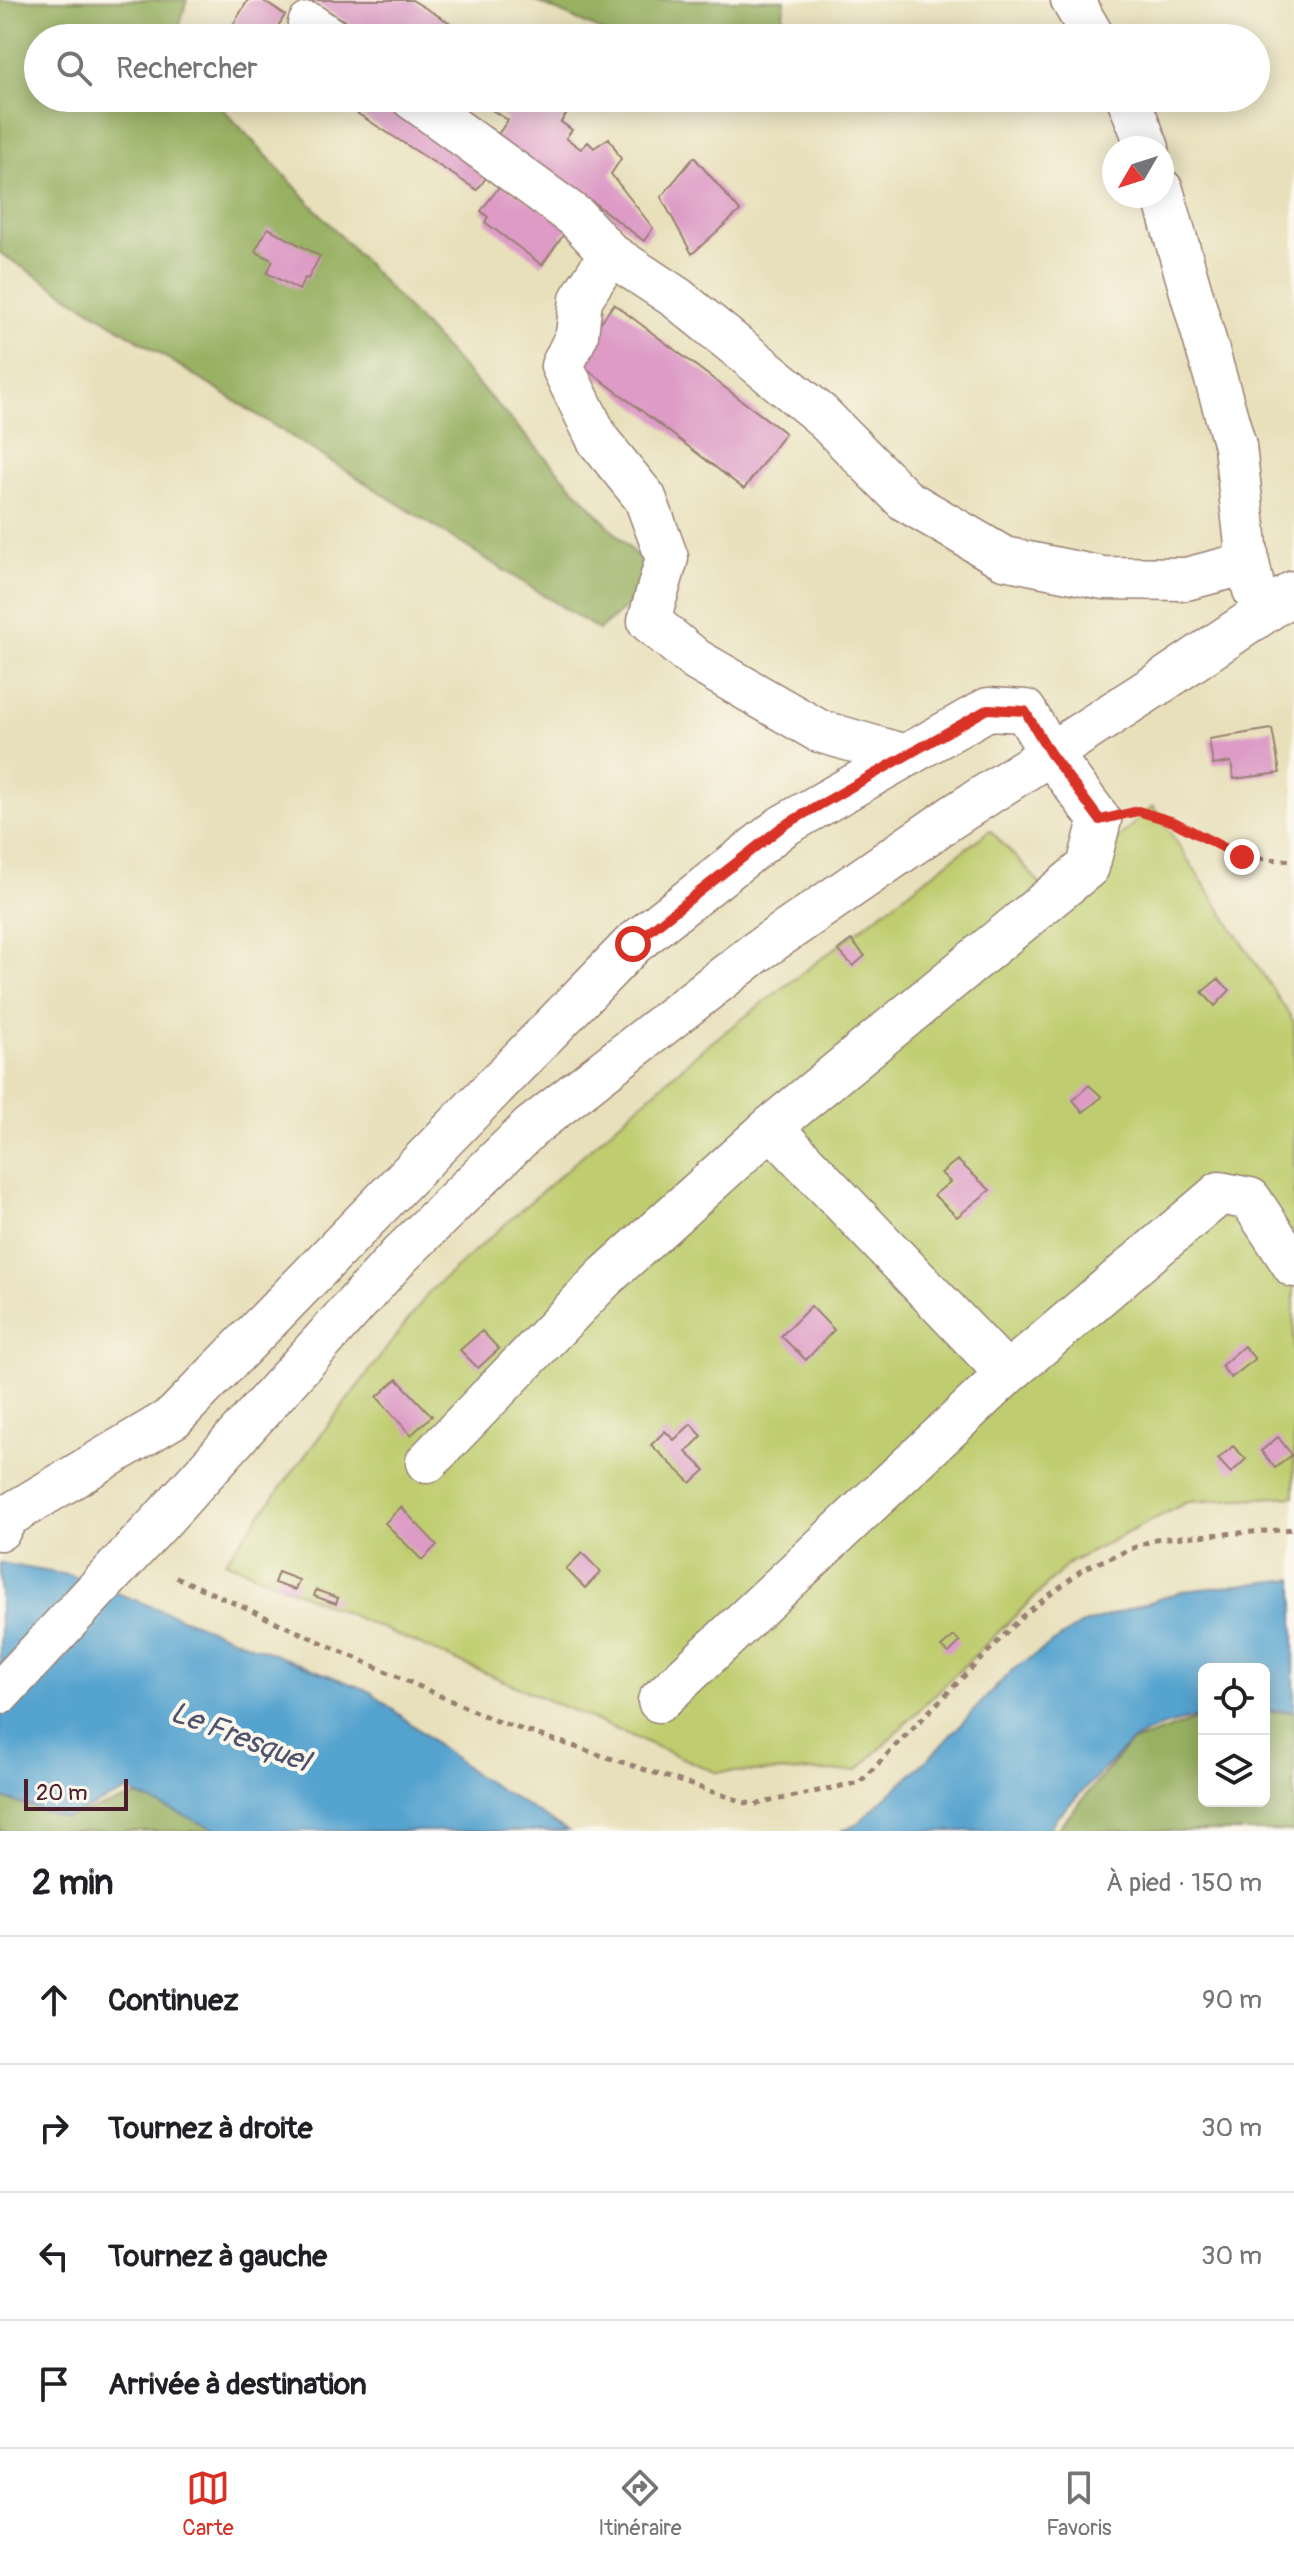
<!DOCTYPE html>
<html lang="fr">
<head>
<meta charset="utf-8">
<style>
	:root { --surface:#fff; --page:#f2f2f2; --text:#202124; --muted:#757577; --line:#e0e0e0; --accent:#d93025 }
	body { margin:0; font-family:Pangolin,sans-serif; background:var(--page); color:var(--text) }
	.controls { position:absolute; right:24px; bottom:24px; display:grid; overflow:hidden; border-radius:12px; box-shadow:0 4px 20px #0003 }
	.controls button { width:72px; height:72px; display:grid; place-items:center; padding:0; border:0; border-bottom:2px solid var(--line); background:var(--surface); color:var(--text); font:40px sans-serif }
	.compass { position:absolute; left:1102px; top:136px; width:72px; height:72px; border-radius:50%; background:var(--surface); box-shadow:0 4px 20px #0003; rotate:231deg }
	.scale { position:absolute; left:24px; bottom:20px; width:104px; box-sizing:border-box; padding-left:8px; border:4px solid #4a1f2b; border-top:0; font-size:22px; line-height:28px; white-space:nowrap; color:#4a1f2b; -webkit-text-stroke:6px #fbf7ec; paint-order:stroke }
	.stop { position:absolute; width:24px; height:24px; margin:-18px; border:6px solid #d93025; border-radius:50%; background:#fff }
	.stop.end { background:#d93025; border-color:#fff; box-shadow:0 2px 8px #0008 }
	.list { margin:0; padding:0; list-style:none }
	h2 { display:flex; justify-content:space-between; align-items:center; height:104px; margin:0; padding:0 32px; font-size:34px }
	h2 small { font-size:26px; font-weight:400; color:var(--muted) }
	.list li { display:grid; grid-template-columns:52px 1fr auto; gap:24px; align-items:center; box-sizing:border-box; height:128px; padding:0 32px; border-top:2px solid var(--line) }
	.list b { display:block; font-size:30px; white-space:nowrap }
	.list em { font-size:26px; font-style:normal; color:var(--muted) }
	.icon { flex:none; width:44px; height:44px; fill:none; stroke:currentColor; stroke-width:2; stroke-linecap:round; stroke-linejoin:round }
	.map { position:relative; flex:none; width:1294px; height:1831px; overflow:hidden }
	.search { position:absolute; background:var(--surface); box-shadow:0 4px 20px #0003; left:24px; right:24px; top:24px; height:88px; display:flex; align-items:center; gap:20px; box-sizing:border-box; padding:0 28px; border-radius:44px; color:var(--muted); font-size:30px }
	.sheet { height:616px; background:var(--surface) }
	nav { display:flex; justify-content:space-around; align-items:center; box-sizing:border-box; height:112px; border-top:2px solid var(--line); background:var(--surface); font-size:22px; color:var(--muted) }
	nav a { display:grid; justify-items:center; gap:4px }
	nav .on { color:var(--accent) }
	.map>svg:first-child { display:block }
	.green { fill:#bfcd70; stroke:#84764e; stroke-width:2 }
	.forest { fill:#97b062; stroke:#706846; stroke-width:2 }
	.water { fill:#55a3cf; stroke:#50617d; stroke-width:2 }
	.building { fill:#dd9bc6 }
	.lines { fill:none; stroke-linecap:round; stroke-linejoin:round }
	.minor-casing { stroke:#998073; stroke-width:45 }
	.path { stroke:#998073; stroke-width:5; stroke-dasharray:6 6; stroke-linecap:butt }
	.minor { stroke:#fff; stroke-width:42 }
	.route { stroke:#d93025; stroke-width:10 }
	.labels { text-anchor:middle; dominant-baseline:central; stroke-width:8; stroke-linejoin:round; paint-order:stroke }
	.water-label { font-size:30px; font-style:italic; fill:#4e546d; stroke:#fbf7ec }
</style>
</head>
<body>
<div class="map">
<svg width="1294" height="1831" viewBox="0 0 1294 1831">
	<rect width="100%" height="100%" fill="#fbf7ec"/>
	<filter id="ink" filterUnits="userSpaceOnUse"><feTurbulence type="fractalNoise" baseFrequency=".0125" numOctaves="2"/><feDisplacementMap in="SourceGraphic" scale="16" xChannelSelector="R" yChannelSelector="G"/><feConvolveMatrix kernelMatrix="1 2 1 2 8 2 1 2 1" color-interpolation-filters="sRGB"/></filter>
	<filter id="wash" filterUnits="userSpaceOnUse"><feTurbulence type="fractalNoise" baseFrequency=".006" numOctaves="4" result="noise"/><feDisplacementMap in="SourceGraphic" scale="32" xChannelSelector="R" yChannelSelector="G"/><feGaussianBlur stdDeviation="1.8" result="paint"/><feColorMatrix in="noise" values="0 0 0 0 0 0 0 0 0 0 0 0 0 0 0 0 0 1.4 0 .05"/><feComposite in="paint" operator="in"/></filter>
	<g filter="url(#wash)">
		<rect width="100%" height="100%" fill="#e8e0bb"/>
		<path class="green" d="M1153 806 1294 1022V1496L1187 1502 1069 1563 857 1771 715 1772 225 1561 431 1290 700 1051 990 830 1053 897Z"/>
		<path class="forest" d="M0 0H187L176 38H38V98H213L658 579 599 630 0 253Z
			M533 0H785L780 38H617Z
			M1294 1711V1831H1056L1130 1743 1204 1717V1801H1264V1712Z
			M138 1796 231 1831H0V1797L66 1818Z"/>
		<path class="water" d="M0 1563 73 1576 369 1691 476 1775 568 1831H220L127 1791 66 1818 0 1797Z
			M1294 1579V1710L1264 1711V1669H1204V1716C1177 1722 1153 1727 1130 1743L1055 1819 1048 1831H842L859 1822 931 1756 1012 1670 1078 1626 1183 1591Z"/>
		<g id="blocks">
			<path class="building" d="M248 0H262L285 15 271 38H245L231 28Z
				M310 0H412L475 38H373Z
				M340 98H386L484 161 488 175 477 190 338 101Z
				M472 98H547L567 113 561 122 572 130 566 138 581 149 588 142 594 148 609 138 621 159 611 174 653 228 644 241 590 200 583 209 494 140 508 120Z
				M694 157 740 211 692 254 661 197Z
				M502 183 569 227 542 265 485 222 488 217 481 211Z
				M268 228 320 256 308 279 305 278 299 290 267 273 273 261 255 251Z
				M614 304 785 433 744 489 574 359Z
				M1272 729 1280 773 1234 779 1231 762 1213 765 1209 739Z
				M851 940 865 956 853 966 838 950Z
				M1218 979 1230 990 1215 1006 1202 992Z
				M1089 1085 1102 1097 1083 1112 1073 1100Z
				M957 1160 990 1190 957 1217 934 1195 950 1182 941 1173Z
				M811 1306 834 1330 806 1360 781 1336Z
				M482 1331 499 1349 478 1368 460 1350Z
				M1244 1346 1255 1359 1231 1378 1221 1366Z
				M397 1379 432 1416 411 1435 377 1397Z
				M691 1424 702 1436 686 1452 705 1470 691 1483 651 1445 665 1431 674 1440Z
				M1278 1437 1292 1455 1275 1468 1261 1451Z
				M1233 1446 1246 1459 1231 1473 1218 1459Z
				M401 1507 437 1545 422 1560 385 1523Z
				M582 1553 601 1572 585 1588 566 1569Z
				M278 1572 299 1580 295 1590 274 1583Z
				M316 1590 338 1598 336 1604 314 1596Z
				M954 1636 960 1642 949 1653 941 1647Z"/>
		</g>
	</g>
	<g filter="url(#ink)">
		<use href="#blocks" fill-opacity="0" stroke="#998073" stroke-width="2"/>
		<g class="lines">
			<defs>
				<path id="minor" d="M1072 0 1094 38
					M309 24 329 38
					M412 98 576 217 610 254 677 298 820 414 905 500 1004 558 1103 578 1186 579 1248 563
					M1128 98 1148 148
					M1162 190 1235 446 1248 563 1254 590
					M610 254 581 299 577 335 562 366 598 440 645 498 667 558 649 621 696 660 819 731 906 756
					M1007 1374 1220 1193 1250 1199 1294 1266
					M0 1529 8 1516 174 1417 633 944 783 826 988 709 1025 711 1050 753 1100 820 1088 867 771 1127 605 1277 427 1462
					M0 1693 160 1522 400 1255 531 1127 755 953 952 817 1161 682 1294 592
					M659 1701 1007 1374 771 1127"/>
			</defs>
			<use href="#minor" class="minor-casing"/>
			<path class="path" d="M1137 811 1174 822 1242 857 1294 861
				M176 1577 496 1721 753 1805 860 1782 1024 1615 1083 1569 1155 1539 1294 1529"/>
			<use href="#minor" class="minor"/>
		</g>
	</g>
	<g class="lines" filter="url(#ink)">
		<path class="route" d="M633 944 783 826 988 709 1025 711 1050 753 1100 820 1138 811 1174 822 1242 857"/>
	</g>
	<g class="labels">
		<g class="water-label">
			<text transform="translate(240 1737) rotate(21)">Le Fresquel</text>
		</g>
	</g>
</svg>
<div class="controls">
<button><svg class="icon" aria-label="locate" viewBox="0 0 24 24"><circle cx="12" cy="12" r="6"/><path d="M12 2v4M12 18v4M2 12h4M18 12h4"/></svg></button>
<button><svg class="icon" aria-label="layers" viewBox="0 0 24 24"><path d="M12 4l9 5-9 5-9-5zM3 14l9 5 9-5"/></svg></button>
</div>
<svg class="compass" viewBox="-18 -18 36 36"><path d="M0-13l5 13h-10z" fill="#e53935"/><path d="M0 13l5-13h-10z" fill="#757577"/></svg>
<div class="scale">20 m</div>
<div class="stop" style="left:633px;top:944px"></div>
<div class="stop end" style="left:1242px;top:857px"></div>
<div class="search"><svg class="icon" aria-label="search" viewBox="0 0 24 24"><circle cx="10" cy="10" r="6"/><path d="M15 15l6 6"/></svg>Rechercher</div>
</div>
<section class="sheet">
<h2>2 min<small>À pied · 150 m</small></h2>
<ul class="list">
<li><svg class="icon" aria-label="ahead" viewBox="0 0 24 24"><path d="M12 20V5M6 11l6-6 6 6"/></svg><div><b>Continuez</b></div><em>90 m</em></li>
<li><svg class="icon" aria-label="right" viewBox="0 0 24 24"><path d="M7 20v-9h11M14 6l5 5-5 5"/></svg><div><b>Tournez à droite</b></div><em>30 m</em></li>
<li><svg class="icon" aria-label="left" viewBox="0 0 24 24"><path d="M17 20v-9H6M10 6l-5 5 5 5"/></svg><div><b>Tournez à gauche</b></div><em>30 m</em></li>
<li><svg class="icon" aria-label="arrive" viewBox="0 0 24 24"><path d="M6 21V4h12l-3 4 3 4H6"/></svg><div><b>Arrivée à destination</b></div></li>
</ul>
</section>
<nav>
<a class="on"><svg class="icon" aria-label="map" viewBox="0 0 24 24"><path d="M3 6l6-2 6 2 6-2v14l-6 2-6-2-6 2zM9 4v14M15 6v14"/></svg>Carte</a>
<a><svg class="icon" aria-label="directions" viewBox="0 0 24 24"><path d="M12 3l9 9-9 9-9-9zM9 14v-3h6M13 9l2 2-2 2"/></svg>Itinéraire</a>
<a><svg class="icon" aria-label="saved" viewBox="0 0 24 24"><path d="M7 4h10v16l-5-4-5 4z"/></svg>Favoris</a>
</nav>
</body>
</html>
